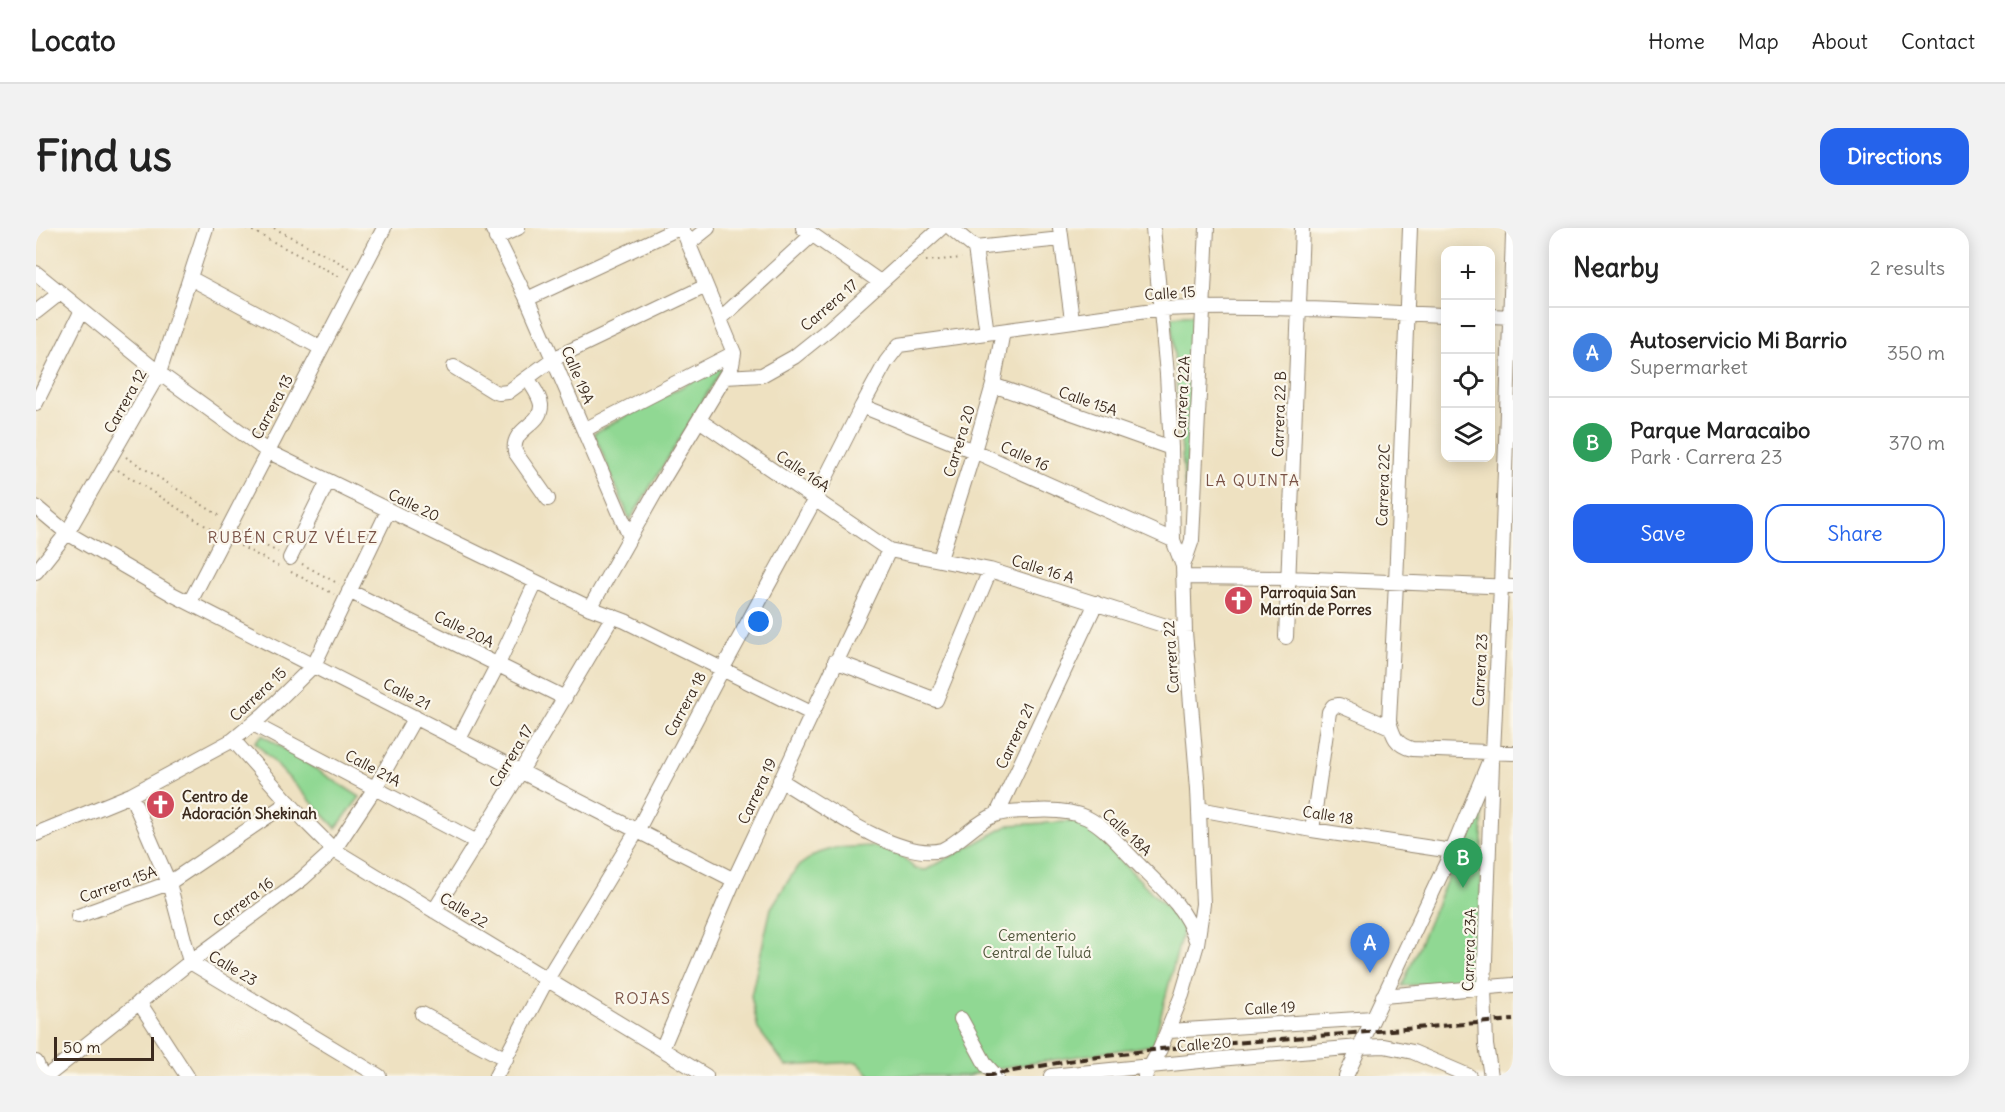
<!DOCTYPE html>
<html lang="en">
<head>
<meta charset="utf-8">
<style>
	:root { --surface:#fff; --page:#f2f2f2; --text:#222; --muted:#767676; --line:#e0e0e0; --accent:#2563eb }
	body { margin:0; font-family:Delius,sans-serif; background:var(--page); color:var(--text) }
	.controls { position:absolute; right:18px; top:18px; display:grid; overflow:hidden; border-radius:12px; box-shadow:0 3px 15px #0003 }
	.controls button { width:54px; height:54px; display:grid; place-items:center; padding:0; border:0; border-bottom:2px solid var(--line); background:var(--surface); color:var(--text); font:30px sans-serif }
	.scale { position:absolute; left:18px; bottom:15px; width:100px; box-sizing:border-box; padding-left:6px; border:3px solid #3b2a1e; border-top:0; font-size:16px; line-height:21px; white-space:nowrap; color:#3b2a1e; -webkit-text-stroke:4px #fbf7ec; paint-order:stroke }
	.you { position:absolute; left:723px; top:394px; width:21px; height:21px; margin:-15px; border:4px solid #fff; border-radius:50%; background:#1a73e8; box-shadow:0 0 0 9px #1a73e833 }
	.badge { display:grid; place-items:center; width:39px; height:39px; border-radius:50%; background:var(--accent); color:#fff; font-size:20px; font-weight:700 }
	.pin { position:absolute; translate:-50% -50px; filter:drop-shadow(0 2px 3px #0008) }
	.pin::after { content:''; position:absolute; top:32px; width:21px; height:18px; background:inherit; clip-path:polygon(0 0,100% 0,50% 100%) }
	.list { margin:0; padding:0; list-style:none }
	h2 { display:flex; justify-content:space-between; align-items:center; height:78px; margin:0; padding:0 24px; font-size:26px }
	h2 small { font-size:20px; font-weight:400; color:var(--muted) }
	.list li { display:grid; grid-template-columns:39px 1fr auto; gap:18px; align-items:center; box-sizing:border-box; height:90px; padding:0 24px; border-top:2px solid var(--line) }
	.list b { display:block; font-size:22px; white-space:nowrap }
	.list p { margin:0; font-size:20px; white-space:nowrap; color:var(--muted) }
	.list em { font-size:20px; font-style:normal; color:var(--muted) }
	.actions { display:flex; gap:12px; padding:18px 24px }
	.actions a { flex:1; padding:14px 0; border:2px solid var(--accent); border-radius:18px; text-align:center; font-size:21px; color:var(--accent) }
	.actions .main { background:var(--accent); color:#fff }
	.icon { flex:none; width:33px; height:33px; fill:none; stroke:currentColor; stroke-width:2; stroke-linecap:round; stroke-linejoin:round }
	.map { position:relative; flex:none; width:1477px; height:848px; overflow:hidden; border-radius:18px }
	header { display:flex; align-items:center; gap:36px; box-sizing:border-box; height:84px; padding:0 30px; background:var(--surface); border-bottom:2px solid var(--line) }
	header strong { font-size:28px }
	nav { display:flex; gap:33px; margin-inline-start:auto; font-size:21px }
	.intro { display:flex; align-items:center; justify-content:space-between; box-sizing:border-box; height:144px; padding:0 36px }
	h1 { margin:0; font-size:42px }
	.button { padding:15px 27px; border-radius:18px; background:var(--accent); color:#fff; font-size:21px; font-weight:700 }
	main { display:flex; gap:36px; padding:0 36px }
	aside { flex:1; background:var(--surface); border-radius:18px; box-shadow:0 3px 15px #0003 }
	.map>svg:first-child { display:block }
	.green { fill:#90d893; stroke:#668158; stroke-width:1.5 }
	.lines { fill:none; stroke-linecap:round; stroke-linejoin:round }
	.minor-casing { stroke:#948670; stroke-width:16 }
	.path { stroke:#948670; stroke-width:2; stroke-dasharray:1.5 4.5; stroke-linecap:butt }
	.minor { stroke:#fff; stroke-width:14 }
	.rail { stroke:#3b2a1e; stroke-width:4; stroke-dasharray:9 4.5; stroke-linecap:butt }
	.labels { text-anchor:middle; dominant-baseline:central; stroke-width:4.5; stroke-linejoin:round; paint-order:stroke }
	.street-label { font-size:15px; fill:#3b2a1e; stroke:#fbf7ec }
	.poi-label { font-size:15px; font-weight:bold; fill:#3b2a1e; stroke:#fbf7ec; text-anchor:start }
	.park-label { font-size:15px; fill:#50563b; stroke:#fbf7ec }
	.neighbourhood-label { font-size:16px; letter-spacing:1.5px; fill:#7a5347; stroke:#fbf7ec }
</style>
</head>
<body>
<header>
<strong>Locato</strong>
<nav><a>Home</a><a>Map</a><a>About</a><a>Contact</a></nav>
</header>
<div class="intro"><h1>Find us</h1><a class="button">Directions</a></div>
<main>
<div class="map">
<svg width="1477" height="848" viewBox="0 0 1477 848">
	<rect width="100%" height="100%" fill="#fbf7ec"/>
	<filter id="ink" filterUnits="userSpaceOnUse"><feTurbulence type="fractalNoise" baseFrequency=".0167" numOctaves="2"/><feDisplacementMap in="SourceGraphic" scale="12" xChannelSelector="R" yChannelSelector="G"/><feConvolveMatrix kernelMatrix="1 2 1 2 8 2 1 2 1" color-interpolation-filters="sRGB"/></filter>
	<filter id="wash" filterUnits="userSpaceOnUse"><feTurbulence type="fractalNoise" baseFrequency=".008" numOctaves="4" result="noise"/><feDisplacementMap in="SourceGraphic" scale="24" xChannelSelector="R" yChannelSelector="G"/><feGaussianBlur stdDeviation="1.35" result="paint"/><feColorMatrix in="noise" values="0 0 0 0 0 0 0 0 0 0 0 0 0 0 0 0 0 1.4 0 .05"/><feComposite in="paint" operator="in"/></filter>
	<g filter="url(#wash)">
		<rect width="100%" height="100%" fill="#eee1c1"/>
		<path class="green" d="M1160 87 1149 264 1135 89Z
			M689 136 594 292 558 205Z
			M226 507 324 569 300 600 219 514Z
			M1447 567 1443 752 1366 758Z
			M1047 593 1148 698 1117 817 956 841 932 848H835L821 834 750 838 722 801 715 768 735 680 761 639 780 626 799 620 835 618 852 622 867 629 879 641 890 642 973 597Z"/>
	</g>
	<g filter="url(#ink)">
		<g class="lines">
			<defs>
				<path id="minor" d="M456 0 491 71 594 309
					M767 0 844 54
					M915 0 939 20
					M1024 0 1036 92
					M1374 0 1360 355 1353 493C1357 508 1360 517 1376 521L1477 525
					M460 10 482 0
					M652 16 672 0
					M939 20 1025 11
					M939 20 951 105
					M0 45 123 145 231 223 554 380 589 393 775 485
					M154 50 285 120
					M491 71 643 0
					M0 84 24 65
					M1454 88 1477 89
					M684 91 776 7
					M418 139 457 163 463 165 472 164 517 131 670 58
					M689 149 726 147 758 129 793 101 905 0
					M492 151C496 158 504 168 505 177 506 198 475 199 479 224L512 271
					M957 157 1135 220
					M0 175 46 82
					M826 178 938 223 1137 312
					M663 192 853 322 954 342 1149 404
					M548 202 698 125
					M0 279 31 305 136 366 698 652
					M254 330 292 253
					M904 331 938 223 957 157 967 103
					M1147 338 1156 312 1171 0
					M0 344 31 305 123 145 170 0
					M1147 349 1253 350 1477 359
					M313 363 529 470
					M154 374 348 0
					M554 380 620 263 696 137 698 125 646 0
					M1250 409 1266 0
					M799 433 900 472 954 342
					M217 496 441 614
					M423 511 462 436 500 354
					M197 512 273 597 298 622 670 848
					M744 552C783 575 862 633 906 622 925 613 940 594 959 587 970 583 984 583 996 583 1057 579 1063 597 1103 637 1128 662 1149 679 1160 712
					M95 567 133 655 154 734 343 848
					M1163 581 1276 602 1416 623
					M961 586 1060 375
					M1276 602 1293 484 1297 478 1303 477 1354 499
					M0 606 95 567 197 512 227 487 278 437 352 283
					M398 683 485 543 577 388
					M42 688 133 655 253 574
					M1347 768 1477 757
					M103 774 151 848
					M386 786 470 831
					M925 791 950 837 960 848
					M1133 803 1337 790
					M626 821 698 652 853 322
					M0 834 6 848
					M11 848 154 734 266 651 298 622 339 560 379 489
					M460 848 511 751 601 603 687 440 779 271 826 178 850 134 863 117 1125 81C1220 77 1315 83 1410 87
					M1015 848 1194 830 1323 819 1348 818 1377 824 1433 848
					M1109 848 1124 821 1146 767 1161 716 1167 676 1162 561 1149 404 1147 338 1137 312 1135 220 1131 146 1117 0
					M1310 848 1416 623 1457 524 1465 359 1477 7
					M1455 848 1450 817 1448 760 1456 535"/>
			</defs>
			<use href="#minor" class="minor-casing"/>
			<path class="path" d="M211 0 306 50
				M238 0 314 40
				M890 33 926 30
				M90 229 184 288
				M82 242 176 302
				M204 305 242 324
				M199 315 242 338
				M266 336 303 356
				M255 344 298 366"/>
			<use href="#minor" class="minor"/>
			<path class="rail" d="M950 848 1032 833 1124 821 1477 792"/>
		</g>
	</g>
	<defs>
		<symbol id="church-disc" viewBox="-11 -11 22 22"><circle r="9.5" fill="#d1495b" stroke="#fbf7ec"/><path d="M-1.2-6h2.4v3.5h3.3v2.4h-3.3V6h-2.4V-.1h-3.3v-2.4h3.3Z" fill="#fff"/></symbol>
	</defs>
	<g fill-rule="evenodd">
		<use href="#church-disc" x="1186" y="356" width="33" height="33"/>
		<use href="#church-disc" x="108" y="560" width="33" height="33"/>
	</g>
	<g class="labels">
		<g class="street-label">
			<text transform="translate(1134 65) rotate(-4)">Calle 15</text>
			<text transform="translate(793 77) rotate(-41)">Carrera 17</text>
			<text transform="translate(542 147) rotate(67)">Calle 19A</text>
			<text transform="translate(1146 169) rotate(-87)">Carrera 22A</text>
			<text transform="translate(89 173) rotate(-61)">Carrera 12</text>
			<text transform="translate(1052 173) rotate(19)">Calle 15A</text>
			<text transform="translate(236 179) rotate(-62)">Carrera 13</text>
			<text transform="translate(1243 186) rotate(-88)">Carrera 22 B</text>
			<text transform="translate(923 213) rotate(-73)">Carrera 20</text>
			<text transform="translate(989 228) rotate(24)">Calle 16</text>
			<text transform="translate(767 243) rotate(34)">Calle 16A</text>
			<text transform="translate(1347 257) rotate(-88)">Carrera 22C</text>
			<text transform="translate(378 277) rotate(26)">Calle 20</text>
			<text transform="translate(1007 341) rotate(17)">Calle 16 A</text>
			<text transform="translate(428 401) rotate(26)">Calle 20A</text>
			<text transform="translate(1135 429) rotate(-94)">Carrera 22</text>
			<text transform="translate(1444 442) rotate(-87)">Carrera 23</text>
			<text transform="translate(222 466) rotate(-43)">Carrera 15</text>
			<text transform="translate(371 466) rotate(27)">Calle 21</text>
			<text transform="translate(649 476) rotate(-62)">Carrera 18</text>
			<text transform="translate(979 508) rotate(-65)">Carrera 21</text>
			<text transform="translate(475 528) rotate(-59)">Carrera 17</text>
			<text transform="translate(337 540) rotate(28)">Calle 21A</text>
			<text transform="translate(721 563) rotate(-65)">Carrera 19</text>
			<text transform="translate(1292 587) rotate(9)">Calle 18</text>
			<text transform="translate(1091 604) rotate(43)">Calle 18A</text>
			<text transform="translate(82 656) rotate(-20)">Carrera 15A</text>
			<text transform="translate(207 674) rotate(-37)">Carrera 16</text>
			<text transform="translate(428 682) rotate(31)">Calle 22</text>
			<text transform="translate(1433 722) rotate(-88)">Carrera 23A</text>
			<text transform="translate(197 740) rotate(31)">Calle 23</text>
			<text transform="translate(1234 780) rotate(-3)">Calle 19</text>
			<text transform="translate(1168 816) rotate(-5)">Calle 20</text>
		</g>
		<g class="poi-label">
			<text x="1224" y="364">Parroquia San<tspan x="1224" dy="17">Martín de Porres</tspan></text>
			<text x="146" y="568">Centro de<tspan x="146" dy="17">Adoración Shekinah</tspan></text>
		</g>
		<g class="park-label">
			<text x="1001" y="707">Cementerio<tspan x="1001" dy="17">Central de Tuluá</tspan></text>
		</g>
		<g class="neighbourhood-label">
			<text x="1217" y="252">LA QUINTA</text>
			<text x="257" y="309">RUBÉN CRUZ VÉLEZ</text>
			<text x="607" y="770">ROJAS</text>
		</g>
	</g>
</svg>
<div class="controls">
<button>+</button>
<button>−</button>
<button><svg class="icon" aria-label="locate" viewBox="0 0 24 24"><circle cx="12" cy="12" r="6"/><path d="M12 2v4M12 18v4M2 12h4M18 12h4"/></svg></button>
<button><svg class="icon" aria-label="layers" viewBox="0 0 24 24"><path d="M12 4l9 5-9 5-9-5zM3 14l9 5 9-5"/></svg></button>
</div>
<div class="scale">50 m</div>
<div class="you"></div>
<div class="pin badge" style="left:1334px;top:745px;background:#3f7fe0">A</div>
<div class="pin badge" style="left:1427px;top:660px;background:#2e9e5b">B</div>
</div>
<aside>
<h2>Nearby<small>2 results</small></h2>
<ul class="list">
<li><span class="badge" style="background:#3f7fe0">A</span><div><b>Autoservicio Mi Barrio</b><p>Supermarket</p></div><em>350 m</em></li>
<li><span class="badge" style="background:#2e9e5b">B</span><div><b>Parque Maracaibo</b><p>Park · Carrera 23</p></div><em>370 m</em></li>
</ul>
<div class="actions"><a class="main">Save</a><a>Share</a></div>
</aside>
</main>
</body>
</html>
